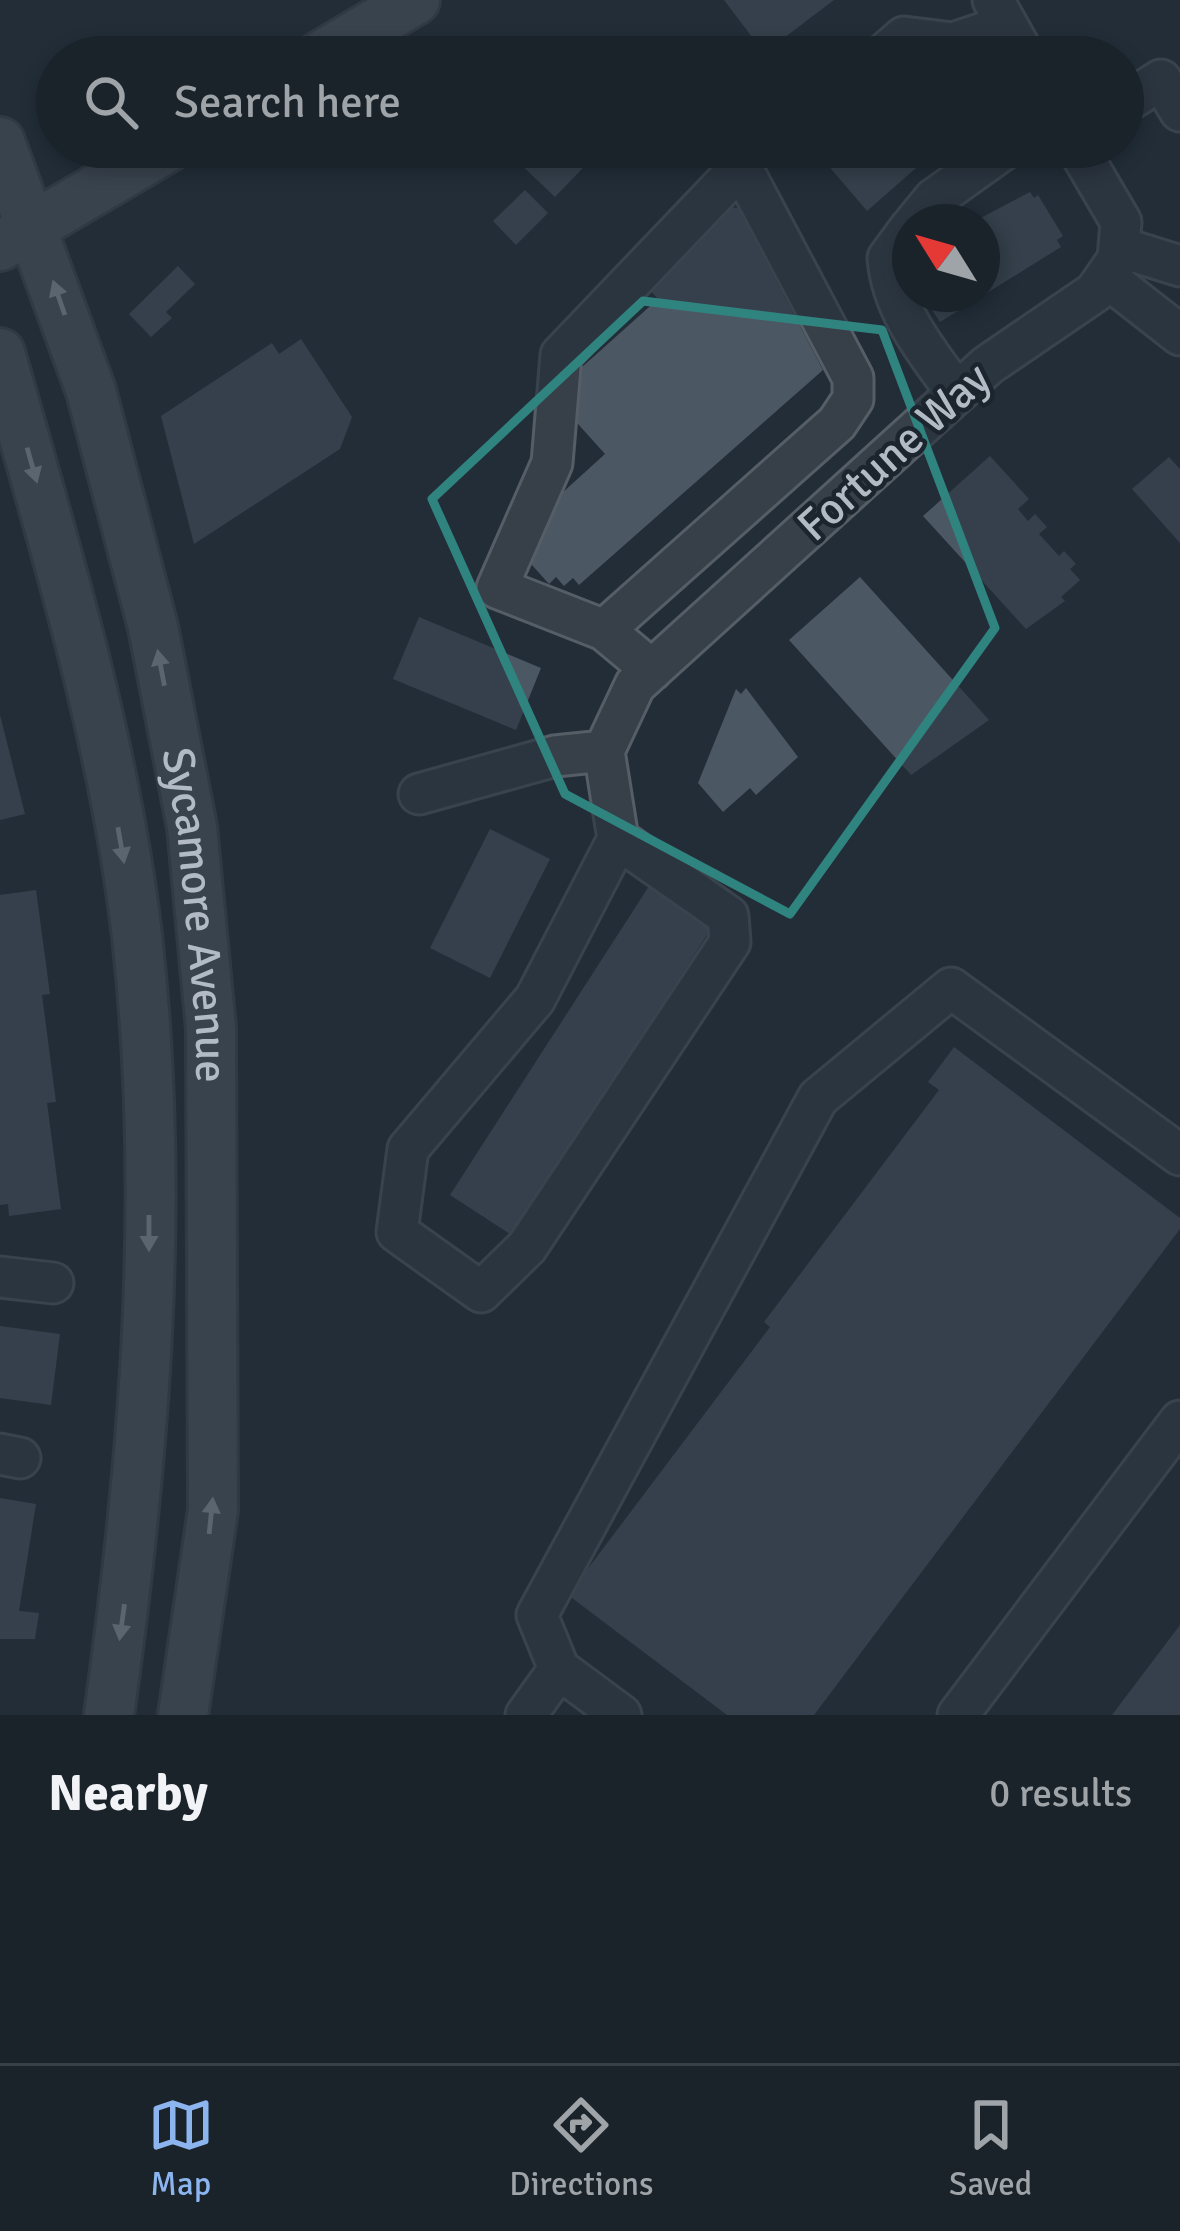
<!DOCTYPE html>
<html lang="en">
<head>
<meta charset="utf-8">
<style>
	:root { --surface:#1a222a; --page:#272f36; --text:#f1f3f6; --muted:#9fa4a8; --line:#383f47; --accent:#8cb5ef }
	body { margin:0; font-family:Signika,sans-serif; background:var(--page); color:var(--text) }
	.compass { position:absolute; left:892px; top:204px; width:108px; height:108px; border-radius:50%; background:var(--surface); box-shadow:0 6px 18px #0003; rotate:307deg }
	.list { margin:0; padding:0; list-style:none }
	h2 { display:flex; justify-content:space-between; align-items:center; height:156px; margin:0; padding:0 48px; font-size:51px }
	h2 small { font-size:39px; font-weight:400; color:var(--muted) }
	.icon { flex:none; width:66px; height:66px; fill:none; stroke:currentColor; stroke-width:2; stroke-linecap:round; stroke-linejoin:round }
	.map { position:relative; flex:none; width:1180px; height:1715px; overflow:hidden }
	.search { position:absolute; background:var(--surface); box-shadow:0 6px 18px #0003; left:36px; right:36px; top:36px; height:132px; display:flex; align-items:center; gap:30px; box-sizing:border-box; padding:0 42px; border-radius:66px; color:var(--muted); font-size:45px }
	.sheet { height:348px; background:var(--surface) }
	nav { display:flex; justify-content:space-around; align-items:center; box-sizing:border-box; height:168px; border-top:3px solid var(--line); background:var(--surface); font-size:33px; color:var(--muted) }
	nav a { display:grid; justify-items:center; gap:6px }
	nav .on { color:var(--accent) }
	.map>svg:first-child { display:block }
	.building { fill:#4c5764 }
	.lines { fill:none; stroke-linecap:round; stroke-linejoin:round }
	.minor-casing { stroke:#555d66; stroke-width:45 }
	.major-casing { stroke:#404852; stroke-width:54 }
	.minor { stroke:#373f49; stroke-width:39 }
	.major { stroke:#555e69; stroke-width:48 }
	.oneway { fill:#9fa8b3 }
	.marked { fill:none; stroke:#30847f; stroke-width:9; stroke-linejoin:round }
	.labels { text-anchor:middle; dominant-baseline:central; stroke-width:9; stroke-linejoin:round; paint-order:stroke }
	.street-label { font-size:45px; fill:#b2bac5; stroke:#1c242d }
</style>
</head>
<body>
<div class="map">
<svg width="1180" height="1715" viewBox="0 0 1180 1715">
	<rect width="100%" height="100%" fill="#232d38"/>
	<path class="building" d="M724 0H834L764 53Z
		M526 147H603L555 197 515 159Z
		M819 147H940L867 211 815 150Z
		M525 190 548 213 516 245 493 221Z
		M1030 192 1034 198 1038 195 1063 236 1057 240 1061 247 940 322 922 294H982V222H973Z
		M720 206 738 208 823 370 579 585 573 578 564 586 556 577 549 584 523 555 541 512 605 454 569 414 572 376 658 299 640 279Z
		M178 266 195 284 166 312 172 318 151 337 129 314Z
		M301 339 352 417 340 449 194 544 161 416 272 343 279 354Z
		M990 456 1029 499 1018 509 1028 521 1035 514 1047 527 1039 534 1059 556 1064 551 1076 564 1070 569 1080 580 1061 597 1065 601 1026 629 923 516Z
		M1169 457 1180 469V543L1132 489Z
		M860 577 989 720 911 775 789 640Z
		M419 617 541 668 516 730 393 679Z
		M746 688 798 757 756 795 750 788 723 812 698 783 736 689 741 694Z
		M0 715 25 814 0 820Z
		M490 829 550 859 490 978 430 948Z
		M651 883 714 924 513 1236 450 1195Z
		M36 890 50 994 42 995 56 1102 47 1103 61 1209 9 1216 8 1204 0 1205V895Z
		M954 1047 1180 1218V1229L814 1715H727L568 1595 770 1327 764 1322 939 1090 928 1082Z
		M0 1326 60 1334 51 1405 0 1398Z
		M0 1498 36 1504 19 1611 39 1613 35 1639H0Z
		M1180 1625V1715H1112Z"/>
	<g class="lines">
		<defs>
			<path id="minor" d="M993 0 1025 57
				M881 57 904 37 953 43 1007 25
				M1123 104 1161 80 1180 111
				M915 222 934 199 1007 147
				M910 228 888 258C892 310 927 352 957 393
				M1119 247 1180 266
				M1106 277 1180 335
				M604 630 837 423 853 399V378L746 176 731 177 561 355 552 463 497 588 604 630 652 670
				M604 751 618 839 535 999 408 1149 397 1232 481 1292 527 1247 730 942 728 916 618 839
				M604 751 635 685 988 365 1095 292 1118 259 1121 222 1077 147
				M419 794 555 756 604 751
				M0 1277 53 1283
				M0 1454 20 1458
				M559 1669 537 1615 818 1098 951 988 1180 1155
				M526 1715 559 1669 621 1715
				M958 1715 1180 1421"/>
			<g id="major">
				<path d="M319 57 415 0"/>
				<path id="s1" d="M0 142 91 391 153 627 192 827 211 1029 213 1510 183 1715"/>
				<path d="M0 246 168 147"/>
				<path d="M0 353C54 544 114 738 137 936 166 1196 145 1457 109 1715"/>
			</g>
		</defs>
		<use href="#minor" class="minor-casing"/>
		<use href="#major" class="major-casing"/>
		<use href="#minor" class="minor"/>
		<use href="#major" class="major"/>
	</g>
	<defs><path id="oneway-solid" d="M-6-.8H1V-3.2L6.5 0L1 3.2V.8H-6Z" transform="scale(3)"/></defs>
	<g class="oneway">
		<use href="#oneway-solid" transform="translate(59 298) rotate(-109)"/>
		<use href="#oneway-solid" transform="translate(32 465) rotate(74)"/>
		<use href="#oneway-solid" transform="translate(161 668) rotate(-101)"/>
		<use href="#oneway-solid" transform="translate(121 845) rotate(80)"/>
		<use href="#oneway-solid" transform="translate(149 1233) rotate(90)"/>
		<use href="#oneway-solid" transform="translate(211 1516) rotate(-84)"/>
		<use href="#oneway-solid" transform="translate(122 1622) rotate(98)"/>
	</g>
	<path d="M0 0H1180V1715H0ZM643 301 882 330 995 628 790 914 565 794 432 499Z" fill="#232d38" fill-opacity=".55" fill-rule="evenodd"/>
	<path class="marked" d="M643 301 882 330 995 628 790 914 565 794 432 499Z"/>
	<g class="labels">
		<g class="street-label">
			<text transform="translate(894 452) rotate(-42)">Fortune Way</text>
			<text stroke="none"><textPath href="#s1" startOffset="801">Sycamore Avenue</textPath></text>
		</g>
	</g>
</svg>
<svg class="compass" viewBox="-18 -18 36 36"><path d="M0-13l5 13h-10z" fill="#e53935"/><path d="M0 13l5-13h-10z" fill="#9fa4a8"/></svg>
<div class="search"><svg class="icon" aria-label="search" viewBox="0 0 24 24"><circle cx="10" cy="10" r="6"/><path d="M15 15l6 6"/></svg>Search here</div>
</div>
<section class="sheet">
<h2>Nearby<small>0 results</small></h2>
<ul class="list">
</ul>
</section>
<nav>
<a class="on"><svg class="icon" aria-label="map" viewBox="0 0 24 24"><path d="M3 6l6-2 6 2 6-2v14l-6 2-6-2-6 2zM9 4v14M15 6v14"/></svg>Map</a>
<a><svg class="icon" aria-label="directions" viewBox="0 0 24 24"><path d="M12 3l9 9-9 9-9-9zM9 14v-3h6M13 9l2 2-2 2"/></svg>Directions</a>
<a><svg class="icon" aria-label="saved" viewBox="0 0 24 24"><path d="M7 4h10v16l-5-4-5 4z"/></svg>Saved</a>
</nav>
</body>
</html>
